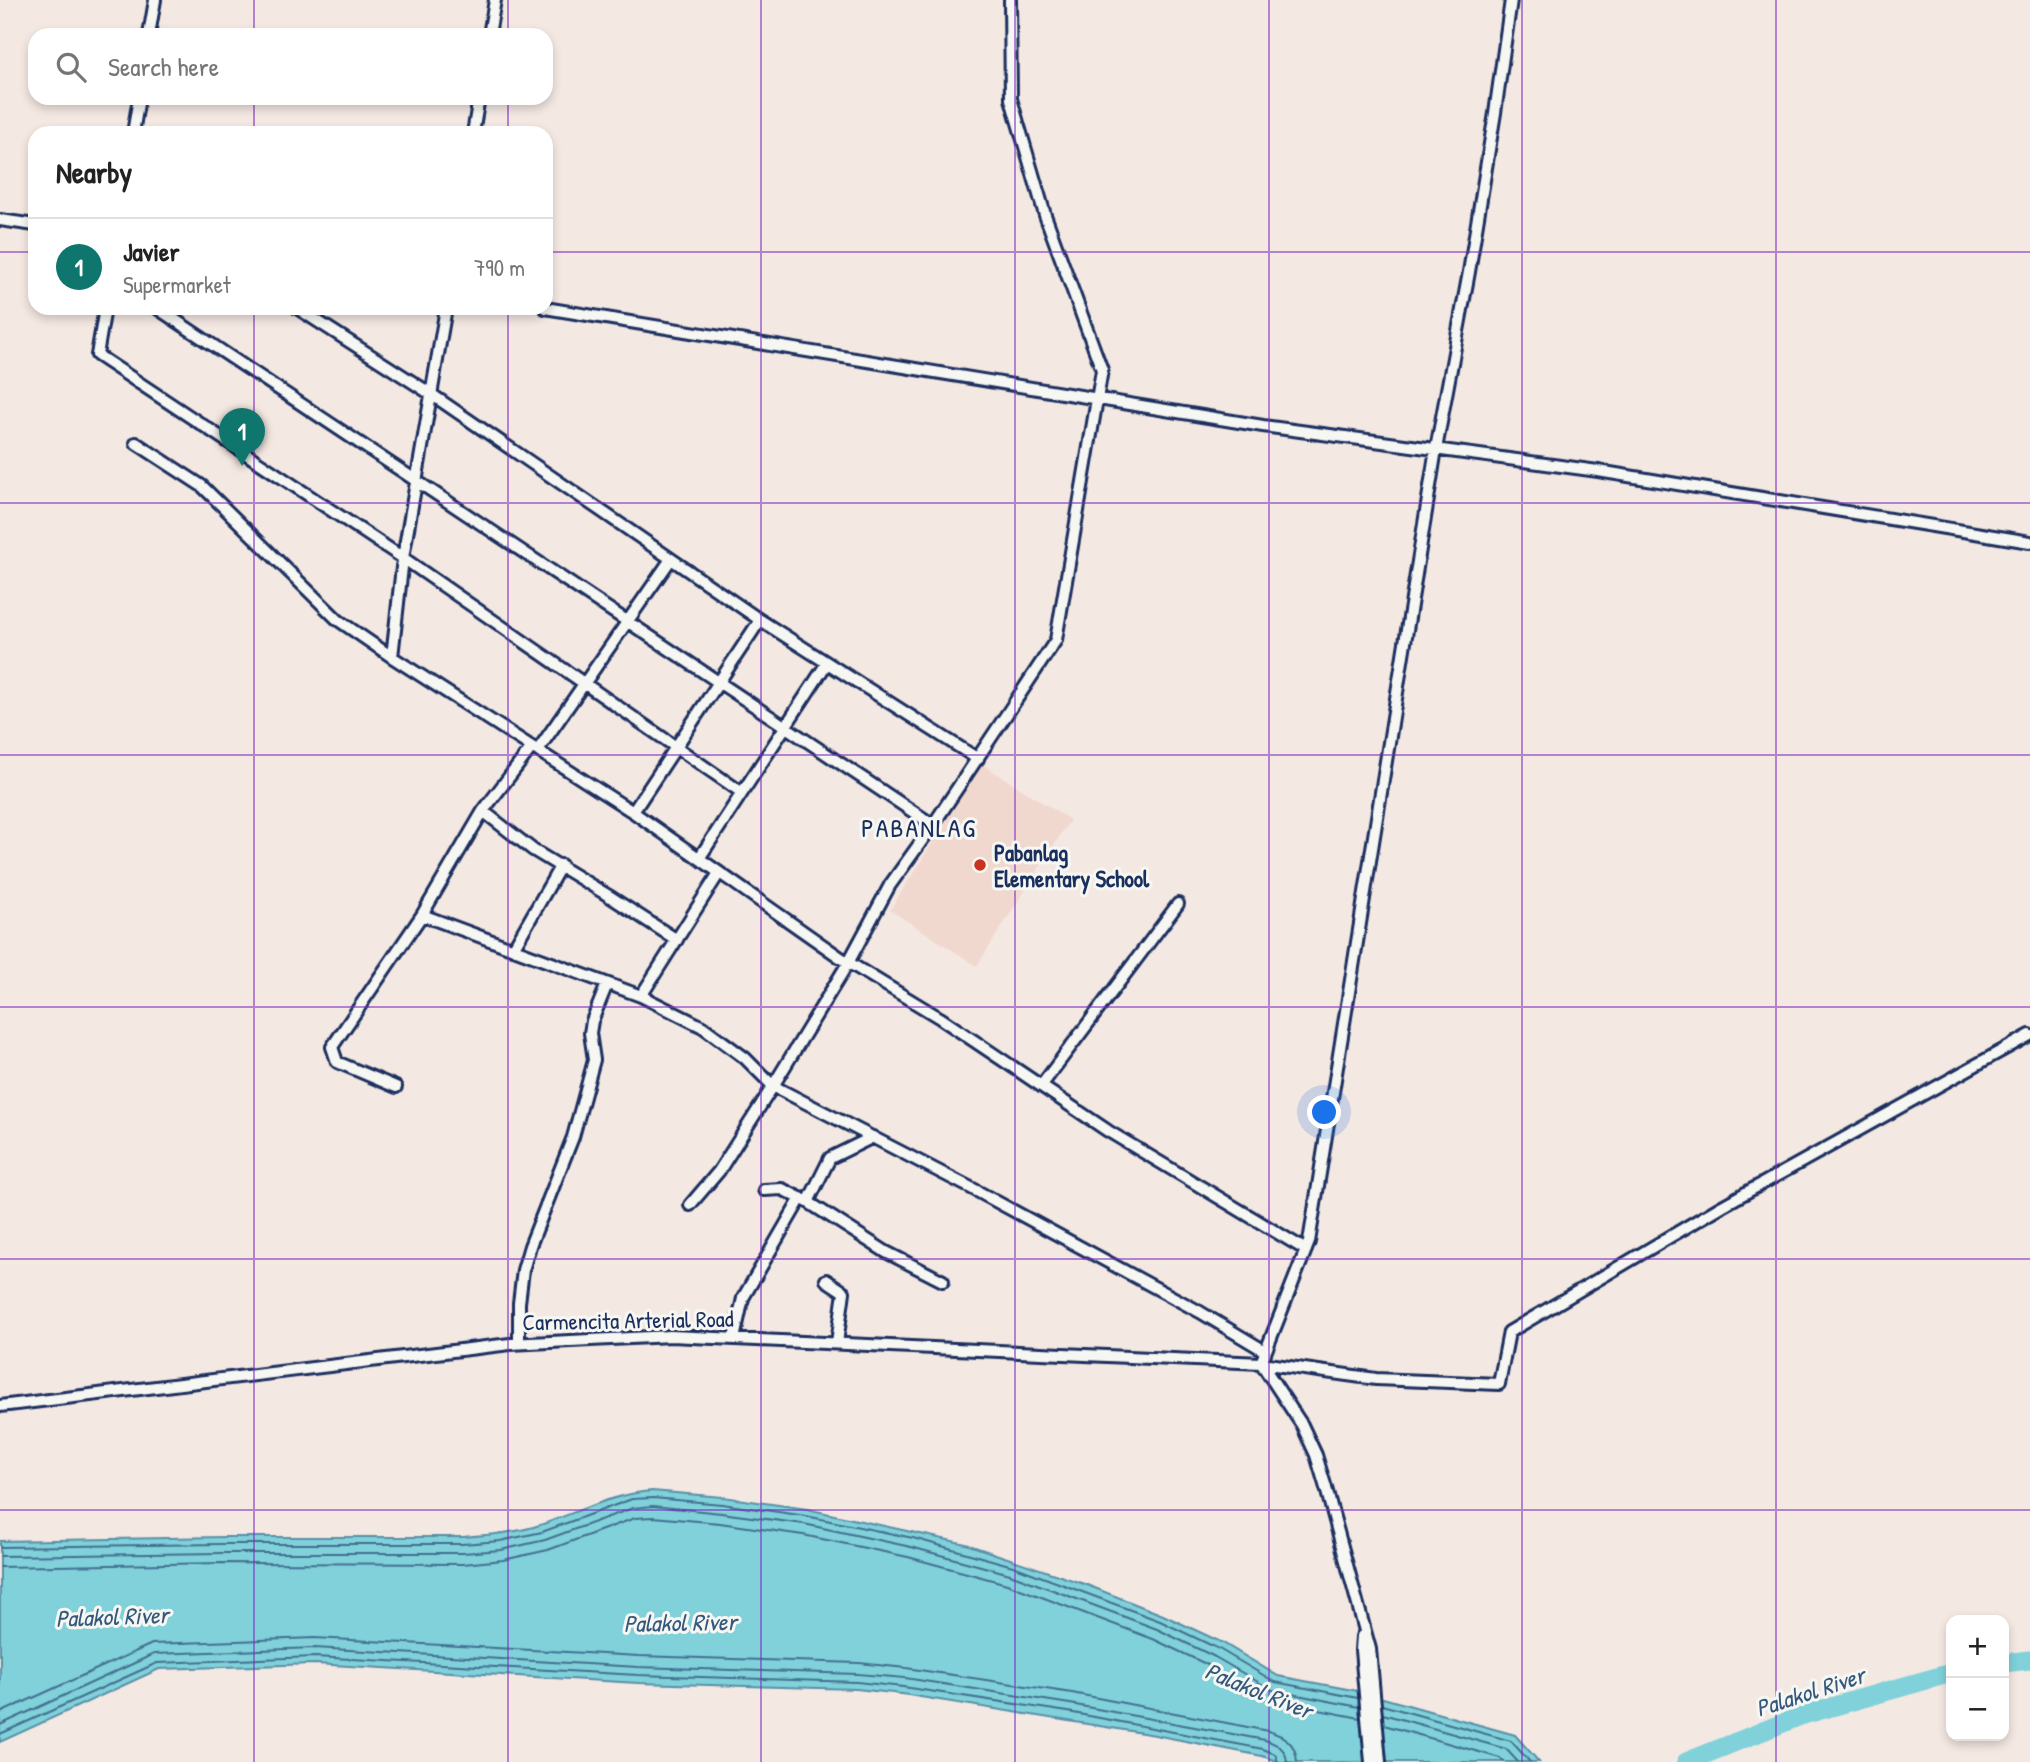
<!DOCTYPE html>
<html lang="en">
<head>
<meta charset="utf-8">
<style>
	:root { --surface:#fff; --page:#f2f2f2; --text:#222; --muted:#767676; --line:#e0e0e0; --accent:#0f766e }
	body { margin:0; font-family:"Patrick Hand",sans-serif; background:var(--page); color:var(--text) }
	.controls { position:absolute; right:21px; bottom:21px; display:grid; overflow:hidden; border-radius:14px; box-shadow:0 4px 10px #0003 }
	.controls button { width:63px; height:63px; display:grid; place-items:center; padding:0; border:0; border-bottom:2px solid var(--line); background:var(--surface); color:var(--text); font:35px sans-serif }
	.you { position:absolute; left:1325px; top:1113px; width:24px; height:24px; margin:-18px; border:5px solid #fff; border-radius:50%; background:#1a73e8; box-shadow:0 0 0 10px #1a73e833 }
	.badge { display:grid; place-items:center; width:46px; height:46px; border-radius:50%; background:var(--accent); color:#fff; font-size:23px; font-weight:700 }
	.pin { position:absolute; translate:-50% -58px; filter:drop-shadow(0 2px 4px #0008) }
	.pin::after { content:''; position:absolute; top:37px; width:24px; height:21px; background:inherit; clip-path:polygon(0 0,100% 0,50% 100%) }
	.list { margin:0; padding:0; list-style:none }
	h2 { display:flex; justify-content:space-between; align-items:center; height:91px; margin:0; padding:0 28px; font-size:30px }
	h2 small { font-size:23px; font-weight:400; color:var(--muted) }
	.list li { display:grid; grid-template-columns:46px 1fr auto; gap:21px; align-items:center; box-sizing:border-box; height:98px; padding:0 28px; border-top:2px solid var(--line) }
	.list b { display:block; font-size:26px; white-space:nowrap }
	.list p { margin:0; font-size:23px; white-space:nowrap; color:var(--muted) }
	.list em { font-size:23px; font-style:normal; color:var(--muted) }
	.icon { flex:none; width:38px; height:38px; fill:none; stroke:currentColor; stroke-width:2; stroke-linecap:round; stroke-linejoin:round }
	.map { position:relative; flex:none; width:2030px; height:1762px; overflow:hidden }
	.search { position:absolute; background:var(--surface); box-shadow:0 4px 10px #0003; left:28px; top:28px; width:525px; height:77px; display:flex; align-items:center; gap:18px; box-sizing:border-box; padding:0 24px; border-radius:21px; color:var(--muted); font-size:26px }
	.panel { position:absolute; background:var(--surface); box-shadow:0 4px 10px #0003; left:28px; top:126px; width:525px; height:189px; border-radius:21px }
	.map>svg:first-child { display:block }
	.built { fill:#f1d8cf }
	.water { fill:#80d1da; stroke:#5890a8; stroke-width:2 }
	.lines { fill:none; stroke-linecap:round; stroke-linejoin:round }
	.shore { stroke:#437090; stroke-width:2 }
	.river { stroke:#80d1da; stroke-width:19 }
	.minor-casing { stroke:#1b2f5e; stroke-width:16 }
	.minor { stroke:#f6f6f2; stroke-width:10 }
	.grid { fill:none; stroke:#7b2cbf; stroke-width:2; stroke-opacity:0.55 }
	.poi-dot { fill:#c8321e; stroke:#f6f6f2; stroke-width:2.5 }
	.labels { text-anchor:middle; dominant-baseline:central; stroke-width:6; stroke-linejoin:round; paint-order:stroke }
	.poi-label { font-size:23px; font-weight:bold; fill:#1b2f5e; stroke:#f6f6f2; text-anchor:start }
	.street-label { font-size:23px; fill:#1b2f5e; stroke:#f6f6f2 }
	.water-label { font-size:24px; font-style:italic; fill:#34587d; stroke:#f6f6f2 }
	.quarter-label { font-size:26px; letter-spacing:2px; fill:#1b2f5e; stroke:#f6f6f2 }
</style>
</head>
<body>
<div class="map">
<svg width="2030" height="1762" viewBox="0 0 2030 1762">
	<rect width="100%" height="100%" fill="#f4e8e2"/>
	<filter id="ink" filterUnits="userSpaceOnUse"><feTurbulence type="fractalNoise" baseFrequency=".0143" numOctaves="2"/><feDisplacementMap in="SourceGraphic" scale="14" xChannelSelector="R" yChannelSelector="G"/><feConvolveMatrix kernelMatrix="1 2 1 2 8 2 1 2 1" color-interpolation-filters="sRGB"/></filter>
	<g filter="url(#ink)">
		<path class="built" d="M982 764 1070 820 977 966 890 910Z"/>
		<path class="water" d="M652 1491 723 1497 807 1509 966 1544 1087 1585 1163 1615 1223 1643 1278 1676 1358 1691 1515 1735 1539 1762H1280L1262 1756 1155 1735 902 1694 856 1689 638 1683 315 1664 159 1669 0 1742V1541L222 1537H462C489 1535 517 1533 543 1524 580 1511 613 1494 652 1491Z"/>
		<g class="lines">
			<path class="shore" d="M0 1547 222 1544H462L500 1541 542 1532 632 1499 653 1498 722 1504 806 1516 913 1538 1013 1566 1160 1621 1219 1649 1275 1682 1358 1698
				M0 1556 222 1553H463L501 1550 545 1540 633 1508 653 1506 721 1513 804 1524 911 1547 1010 1574 1157 1629 1215 1657 1272 1690 1359 1707
				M0 1567 222 1563 463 1564 503 1560 548 1550 635 1518 653 1517 720 1523 803 1535 908 1557 1007 1584 1153 1639 1210 1666 1268 1700 1360 1718
				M1382 1705 1511 1741 1530 1762
				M0 1713 152 1644 315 1638 639 1656 859 1663 906 1668 1072 1693 1268 1731C1285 1736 1296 1743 1297 1762
				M1383 1714 1506 1749 1518 1762
				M0 1725 154 1654 315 1648 638 1667 858 1674 905 1678 1070 1704 1265 1740C1277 1744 1286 1748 1287 1762
				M1384 1725 1500 1758 1504 1762
				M0 1734 157 1663 315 1657 638 1675 857 1682 903 1687 1068 1712 1263 1749 1275 1754 1278 1762"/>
			<path class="river" d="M2004 1663 2030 1660
				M1686 1762 1803 1715 1951 1673"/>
			<defs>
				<path id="minor" d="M149 35 155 0
					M489 35 495 0
					M133 133 139 98
					M473 133 479 98
					M0 220 35 225
					M105 308 97 355 403 558 741 792
					M157 308 933 825
					M297 308 431 394 760 620 978 759
					M545 308 1263 426 1598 471 2030 542
					M136 443 202 486 338 620 392 657 633 812 841 958 940 1018 1108 1131 1306 1250
					M392 657 403 558 446 308
					M538 750 671 559
					M483 811 533 850 609 896 677 940
					M633 812 760 620
					M700 857 827 663
					M422 915 641 996 703 1027 745 1058 773 1086 975 1190 1200 1312 1265 1351
					M513 949 561 865
					M641 996 719 873
					M1041 1086 1178 904
					M396 1087 337 1062 332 1047 422 915 483 811 532 747
					M873 1137 830 1158 808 1202 886 1252 943 1281
					M764 1190 782 1189 806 1201
					M690 1205 719 1171 773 1086 848 963 890 885 933 825 1056 640 1102 370 1045 215 1011 99 1010 0
					M826 1280 844 1292 837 1343
					M734 1339 743 1298 801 1198
					M519 1343V1303L523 1270 530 1246 573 1137 594 1060 590 1033 592 1021 607 984
					M1261 1363 1309 1242 1436 449 1469 272 1495 113 1511 0
					M1261 1363 1302 1425 1316 1455 1326 1488 1370 1649 1380 1762
					M0 1406 510 1344 671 1336 1261 1363 1376 1379 1499 1384 1509 1332 1722 1206 2030 1035
					M1362 1636 1361 1650 1371 1762"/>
			</defs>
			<use href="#minor" class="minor-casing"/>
			<use href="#minor" class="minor"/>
		</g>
	</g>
	<path class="grid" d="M254 0V35M508 0V35M761 0V1762M1015 0V1762M1269 0V1762M1522 0V1762M1776 0V1762M254 98V133M508 98V133M0 252H35M546 252H2030M254 308V1762M508 308V1762M0 503H2030M0 755H2030M0 1007H2030M0 1259H2030M0 1510H2030"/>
	<circle class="poi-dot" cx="980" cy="865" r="7"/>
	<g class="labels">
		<g class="poi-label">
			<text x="994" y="852">Pabanlag<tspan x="994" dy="26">Elementary School</tspan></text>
		</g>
		<g class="street-label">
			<text transform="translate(628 1320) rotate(-1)">Carmencita Arterial Road</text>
		</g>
		<g class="water-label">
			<text transform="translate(112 1616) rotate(-2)">Palakol River</text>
			<text transform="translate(680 1622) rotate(-1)">Palakol River</text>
			<text transform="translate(1259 1690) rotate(22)">Palakol River</text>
			<text transform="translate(1810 1691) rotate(-18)">Palakol River</text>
		</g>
		<g class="quarter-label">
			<text x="919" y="827">PABANLAG</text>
		</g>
	</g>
</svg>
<div class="controls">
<button>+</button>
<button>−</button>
</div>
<div class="you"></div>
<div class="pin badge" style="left:242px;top:466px">1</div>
<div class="search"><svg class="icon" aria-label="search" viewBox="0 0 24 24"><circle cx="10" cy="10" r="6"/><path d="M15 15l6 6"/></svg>Search here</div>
<section class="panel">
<h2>Nearby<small></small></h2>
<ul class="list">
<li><span class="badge">1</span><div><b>Javier</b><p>Supermarket</p></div><em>790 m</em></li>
</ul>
</section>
</div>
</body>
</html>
